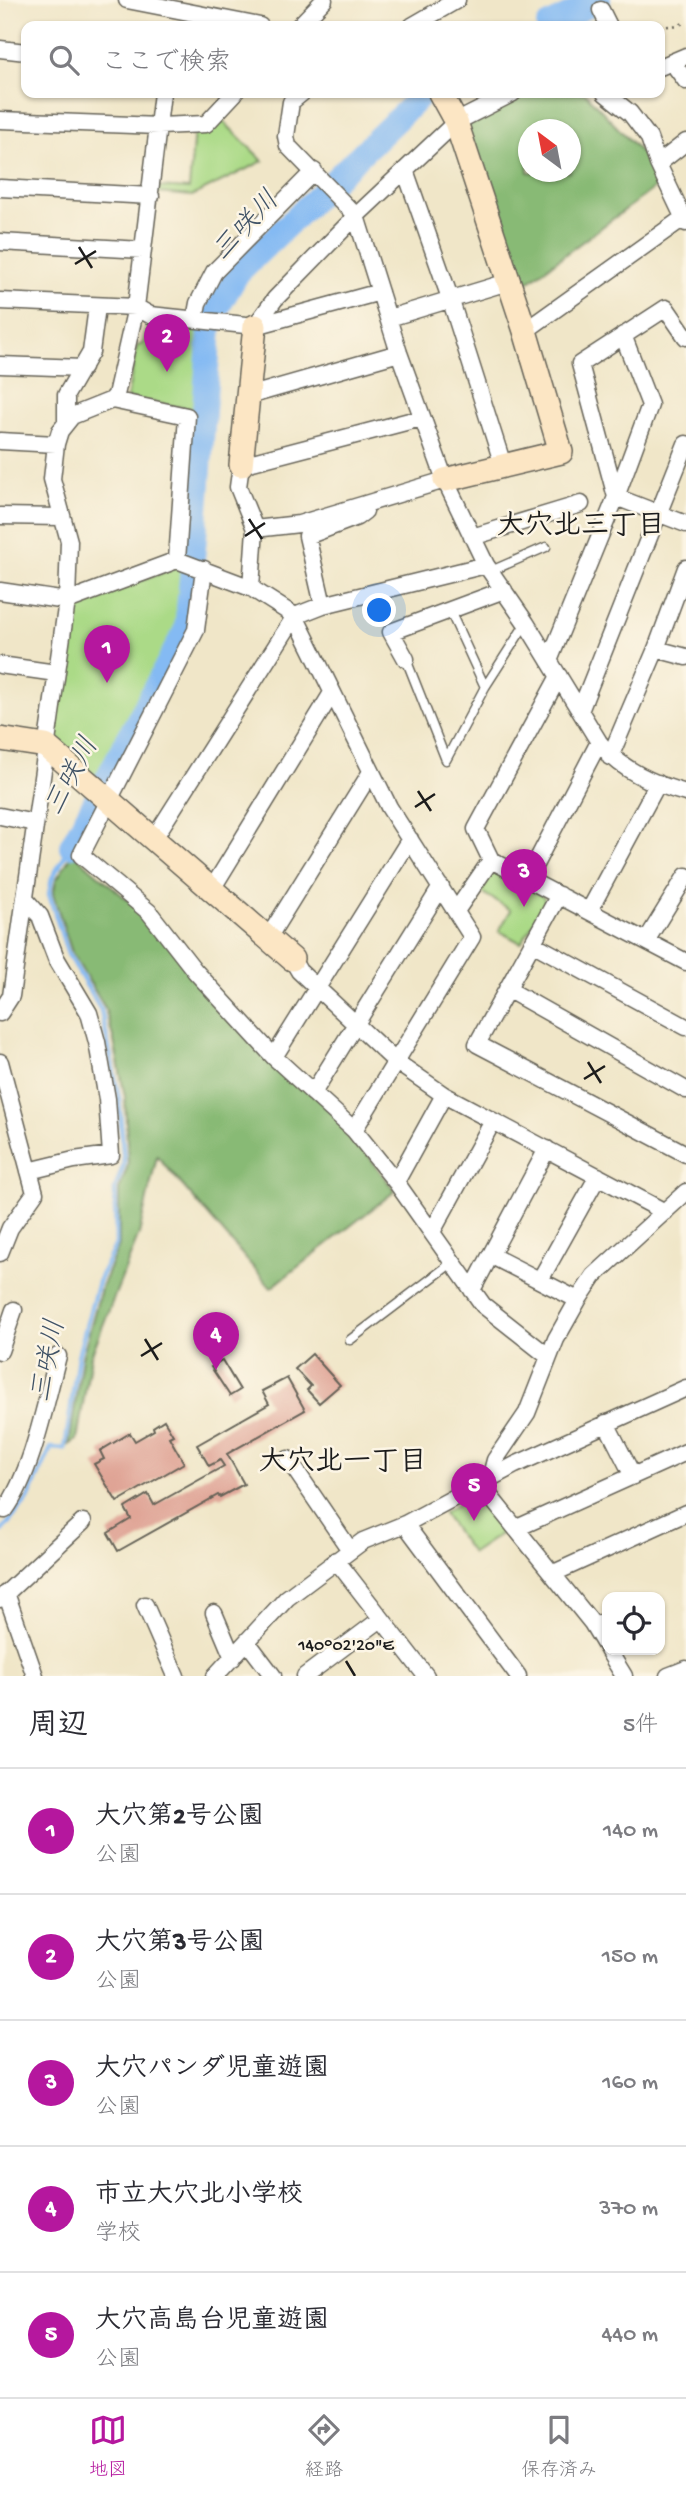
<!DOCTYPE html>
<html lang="ja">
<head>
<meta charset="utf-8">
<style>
	:root { --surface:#fff; --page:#f7f7f7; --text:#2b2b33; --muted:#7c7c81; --line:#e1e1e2; --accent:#b5179e }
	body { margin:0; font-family:"Gochi Hand","Klee One",sans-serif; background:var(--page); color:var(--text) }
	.controls { position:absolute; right:21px; bottom:21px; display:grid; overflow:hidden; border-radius:14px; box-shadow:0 2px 5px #0004 }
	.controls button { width:63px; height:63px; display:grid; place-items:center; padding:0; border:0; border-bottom:2px solid var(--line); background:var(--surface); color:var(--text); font:35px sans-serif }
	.compass { position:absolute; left:518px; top:119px; width:63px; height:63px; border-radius:50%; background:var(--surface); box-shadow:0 2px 5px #0004; rotate:328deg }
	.you { position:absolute; left:380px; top:611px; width:24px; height:24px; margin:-18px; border:5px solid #fff; border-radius:50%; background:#1a73e8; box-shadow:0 0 0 10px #1a73e833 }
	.badge { display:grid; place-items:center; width:46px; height:46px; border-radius:50%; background:var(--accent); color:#fff; font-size:23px; font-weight:700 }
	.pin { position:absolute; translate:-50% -58px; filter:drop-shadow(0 2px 4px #0008) }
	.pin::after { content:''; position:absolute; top:37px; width:24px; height:21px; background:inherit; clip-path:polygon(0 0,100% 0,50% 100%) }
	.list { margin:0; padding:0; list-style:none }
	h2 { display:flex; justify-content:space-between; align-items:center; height:91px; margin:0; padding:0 28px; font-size:30px }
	h2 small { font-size:23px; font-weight:400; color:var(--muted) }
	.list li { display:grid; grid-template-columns:46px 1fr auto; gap:21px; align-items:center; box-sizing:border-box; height:126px; padding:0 28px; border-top:2px solid var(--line) }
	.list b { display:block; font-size:26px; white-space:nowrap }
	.list p { margin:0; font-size:23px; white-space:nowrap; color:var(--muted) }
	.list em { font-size:23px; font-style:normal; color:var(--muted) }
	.icon { flex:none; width:38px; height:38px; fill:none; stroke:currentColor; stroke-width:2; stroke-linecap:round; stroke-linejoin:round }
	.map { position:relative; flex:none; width:686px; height:1676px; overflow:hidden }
	.search { position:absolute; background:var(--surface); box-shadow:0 2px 5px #0004; left:21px; right:21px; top:21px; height:77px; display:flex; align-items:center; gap:18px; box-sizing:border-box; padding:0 24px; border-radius:14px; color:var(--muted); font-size:26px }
	.sheet { height:721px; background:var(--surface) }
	nav { display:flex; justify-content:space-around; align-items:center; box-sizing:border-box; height:98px; border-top:2px solid var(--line); background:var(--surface); font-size:19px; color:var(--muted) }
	nav a { display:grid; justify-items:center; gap:4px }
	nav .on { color:var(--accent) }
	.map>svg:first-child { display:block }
	.green { fill:#abda87; stroke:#647b52; stroke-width:2 }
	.forest { fill:#88ba74; stroke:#526b48; stroke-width:2; fill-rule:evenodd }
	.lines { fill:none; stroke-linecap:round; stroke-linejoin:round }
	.stream { stroke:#84baf3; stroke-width:4.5 }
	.river { stroke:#84baf3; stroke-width:24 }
	.building { fill:#dfa394 }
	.lane-casing { stroke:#666358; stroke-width:11 }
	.street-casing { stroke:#666358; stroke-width:19 }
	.secondary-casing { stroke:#666358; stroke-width:26 }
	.path { stroke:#666358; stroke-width:2.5; stroke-dasharray:2 5; stroke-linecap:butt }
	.lane { stroke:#fff; stroke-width:8 }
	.street { stroke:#fff; stroke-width:16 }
	.secondary { stroke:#fce6c4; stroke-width:23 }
	.ticks { fill:none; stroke:#1c1c1c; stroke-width:2.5 }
	.labels { text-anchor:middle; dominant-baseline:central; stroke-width:5; stroke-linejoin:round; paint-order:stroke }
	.water-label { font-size:28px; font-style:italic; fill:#405367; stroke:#fcf5e5 }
	.neighbourhood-label { font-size:28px; font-weight:bold; fill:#1c1c1c; stroke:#fcf5e5 }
	.ticks-label { font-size:18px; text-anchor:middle; fill:#1c1c1c; stroke:#fcf5e5; stroke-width:5; stroke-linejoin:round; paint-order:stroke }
</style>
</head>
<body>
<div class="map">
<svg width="686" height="1676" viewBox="0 0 686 1676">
	<rect width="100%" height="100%" fill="#fcf5e5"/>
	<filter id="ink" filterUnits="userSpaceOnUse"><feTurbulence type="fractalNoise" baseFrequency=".0143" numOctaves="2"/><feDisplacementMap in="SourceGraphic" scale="14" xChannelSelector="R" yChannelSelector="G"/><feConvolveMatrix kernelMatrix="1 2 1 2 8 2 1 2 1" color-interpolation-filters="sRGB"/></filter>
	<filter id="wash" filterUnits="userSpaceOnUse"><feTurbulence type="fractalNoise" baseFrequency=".00686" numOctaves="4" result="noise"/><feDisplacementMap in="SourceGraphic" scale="28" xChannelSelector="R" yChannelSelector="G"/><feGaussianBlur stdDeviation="1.57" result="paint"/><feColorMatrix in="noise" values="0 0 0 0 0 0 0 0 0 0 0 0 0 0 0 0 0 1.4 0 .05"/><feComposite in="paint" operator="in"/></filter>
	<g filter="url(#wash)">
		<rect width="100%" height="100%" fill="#f0e6c8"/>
		<path class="green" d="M219 117 263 161 192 196 157 193V187L189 189 194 130Z
			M150 320 207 326 197 410 127 398 137 346 143 344Z
			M177 567 186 573 182 627 101 783 51 739 73 606Z
			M495 870 543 896 546 903 521 943 499 931 511 910 478 890 488 871Z
			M473 1496 479 1497 506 1530 472 1553 443 1513Z"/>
		<path class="forest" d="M529 93H585L650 162 660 184 517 290 466 131 470 123ZM528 130H570V172H528Z
			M73 853 143 913 351 1133 395 1191 271 1288 157 1156 139 1234 91 1356 77 1440 69 1445 82 1357 102 1285 119 1245V1190L128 1165 125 1097 114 1041 105 1008 72 953 53 894 56 880Z"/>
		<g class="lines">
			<path class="stream" d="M0 1533 28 1499 51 1448 65 1449 78 1356 98 1282 116 1244 115 1189 124 1164 119 1098 101 1010 68 954 49 894 52 878 71 846"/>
			<path class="river" d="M548 26 599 0
				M71 846 186 629 195 538 210 327 220 304 238 273 424 93"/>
		</g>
		<g id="blocks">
			<path class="building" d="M312 1354 340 1385 319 1403 307 1390 311 1386 295 1369Z
				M222 1360 240 1390 230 1396 211 1367Z
				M287 1378 305 1410 227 1454 244 1484 220 1497 218 1495 118 1551 108 1533 131 1519 125 1508 148 1494 154 1505 224 1466 220 1460 209 1466 197 1445 269 1404 262 1391Z
				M164 1420 173 1435 169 1437 184 1463 117 1502 94 1464 104 1459 100 1451 130 1433 135 1441 154 1430 153 1427Z"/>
		</g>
	</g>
	<g filter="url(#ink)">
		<use href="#blocks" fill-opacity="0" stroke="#666358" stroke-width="2"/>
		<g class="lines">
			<defs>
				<path id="lane" d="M491 571 546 547
					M450 611 485 687
					M406 659 446 760 485 687 526 623
					M350 1340 453 1262
					M592 1623 607 1616"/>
				<path id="street" d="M127 0 260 26
					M601 10 609 26
					M299 26 324 0
					M412 26 457 0
					M0 49 26 52
					M672 62 686 81
					M660 67 686 56
					M302 93 291 102 286 136 288 146 356 216 399 353 445 480 486 565 526 623 599 742C620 770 653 784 686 793
					M605 93 630 113 649 138 658 164 686 223
					M0 120 159 126 206 124 235 93
					M658 164 686 142
					M405 170 450 298 503 465
					M0 188 151 196
					M0 242 143 250
					M0 301 136 307 150 315 255 326 380 292
					M389 318 508 282
					M195 319 198 303 214 272 314 171
					M255 326 275 299 356 216 456 122 513 93
					M525 331 686 216
					M686 337 666 308 580 364 616 497 686 524
					M0 365 83 368
					M248 396 399 353
					M112 400 187 416 177 560
					M66 421V395L91 352 97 307
					M0 441 56 444
					M0 516 61 517
					M255 529 299 524 445 480
					M472 537 581 504
					M204 569 196 630 81 855 149 912 195 971 274 1057 354 1130 396 1182 483 1305 549 1357
					M251 588 255 529 238 487 241 465 421 418
					M0 591 67 601 177 560 251 588 295 616 389 807 472 937 354 1130
					M323 605 307 536 357 517 365 511
					M656 649 686 657
					M406 659 391 632 504 590
					M549 661 616 497 650 405 623 335
					M0 665 56 673
					M580 711 686 444
					M610 757 656 649 686 568
					M0 816 35 823
					M153 840 295 616 323 605 486 565
					M491 860 476 829 559 676
					M528 878 599 742
					M212 889 332 693
					M559 895 477 1044 686 1154
					M25 899 40 916 56 958 89 1013 97 1042 107 1099 111 1155 74 1160 29 1171
					M456 911 491 860 686 962
					M589 911 658 783
					M268 938 371 772
					M646 941 686 876
					M532 943 686 1027
					M292 959 299 971 395 1061 444 1095 665 1212
					M507 989 686 1090
					M0 1013 11 996 67 601 69 541 52 479 56 444 60 431 72 416 112 400 116 395 136 307 162 93
					M274 1057 410 839
					M0 1062 35 1193 10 1228 0 1253
					M313 1093 441 887
					M396 1182 444 1095
					M432 1232 493 1121
					M492 1256 578 1300
					M540 1280 598 1176
					M472 1290 547 1149
					M0 1351 14 1310
					M606 1423 633 1476
					M288 1459 350 1550
					M490 1479 495 1460 527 1413 556 1339 578 1300 594 1276 686 1192
					M480 1484 592 1623 607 1648
					M5 1510C32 1473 46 1401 58 1356
					M405 1524 518 1676
					M517 1528 686 1452
					M336 1560 426 1676
					M554 1573 686 1513
					M6 1593 35 1676
					M0 1599 83 1522
					M145 1605 176 1676
					M214 1613 233 1658
					M248 1643 273 1676
					M608 1650 624 1676
					M215 1676 287 1598 363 1541 405 1524 515 1465 686 1388
					M305 1676 381 1619
					M668 1676 686 1669"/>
				<path id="secondary" d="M440 93 456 122 525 331 561 452 445 480
					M241 465 255 326
					M0 739 46 746 292 959"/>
			</defs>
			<use href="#lane" class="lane-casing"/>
			<use href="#street" class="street-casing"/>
			<use href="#secondary" class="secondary-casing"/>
			<path class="path" d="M660 27 680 25 686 21"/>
			<use href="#lane" class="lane"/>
			<use href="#street" class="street"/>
			<use href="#secondary" class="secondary"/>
		</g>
	</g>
	<path class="ticks" d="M79 247 92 268M75 264 96 251M249 519 262 539M245 536 265 523M418 791 431 811M415 807 435 794M588 1062 601 1083M584 1079 605 1066M145 1339 158 1360M141 1356 162 1343M346 1661 355 1676"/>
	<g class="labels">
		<g class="water-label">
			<text transform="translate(247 227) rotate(-47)">三咲川</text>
			<text transform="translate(73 777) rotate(-62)">三咲川</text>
			<text transform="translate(50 1361) rotate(-79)">三咲川</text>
		</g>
		<g class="neighbourhood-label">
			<text x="581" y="527">大穴北三丁目</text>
			<text x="343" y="1463">大穴北一丁目</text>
		</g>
	</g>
	<g class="ticks-label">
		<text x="346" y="1650">140°02'20"E</text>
	</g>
</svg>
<div class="controls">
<button><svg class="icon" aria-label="locate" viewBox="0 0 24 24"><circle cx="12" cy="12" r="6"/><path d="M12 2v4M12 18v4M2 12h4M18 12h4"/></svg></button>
</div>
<svg class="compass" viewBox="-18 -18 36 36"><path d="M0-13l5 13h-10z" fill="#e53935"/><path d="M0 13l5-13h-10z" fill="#7c7c81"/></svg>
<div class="you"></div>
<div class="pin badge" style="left:107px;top:683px">1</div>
<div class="pin badge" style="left:167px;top:372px">2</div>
<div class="pin badge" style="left:524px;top:907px">3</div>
<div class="pin badge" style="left:216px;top:1370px">4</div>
<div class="pin badge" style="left:474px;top:1521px">5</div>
<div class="search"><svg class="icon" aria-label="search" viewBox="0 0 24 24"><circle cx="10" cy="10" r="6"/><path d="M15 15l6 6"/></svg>ここで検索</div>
</div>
<section class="sheet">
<h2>周辺<small>5件</small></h2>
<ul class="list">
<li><span class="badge">1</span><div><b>大穴第2号公園</b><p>公園</p></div><em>140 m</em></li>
<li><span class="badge">2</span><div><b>大穴第3号公園</b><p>公園</p></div><em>150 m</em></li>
<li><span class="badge">3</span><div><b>大穴パンダ児童遊園</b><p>公園</p></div><em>160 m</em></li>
<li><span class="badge">4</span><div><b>市立大穴北小学校</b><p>学校</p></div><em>370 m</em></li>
<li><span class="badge">5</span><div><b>大穴高島台児童遊園</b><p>公園</p></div><em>440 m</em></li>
</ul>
</section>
<nav>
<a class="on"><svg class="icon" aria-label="map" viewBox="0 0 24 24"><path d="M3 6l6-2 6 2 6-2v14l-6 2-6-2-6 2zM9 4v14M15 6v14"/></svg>地図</a>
<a><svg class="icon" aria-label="directions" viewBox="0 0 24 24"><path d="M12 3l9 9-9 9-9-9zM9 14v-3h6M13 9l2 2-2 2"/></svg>経路</a>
<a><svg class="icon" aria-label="saved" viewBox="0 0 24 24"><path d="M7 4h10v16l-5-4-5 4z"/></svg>保存済み</a>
</nav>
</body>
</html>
